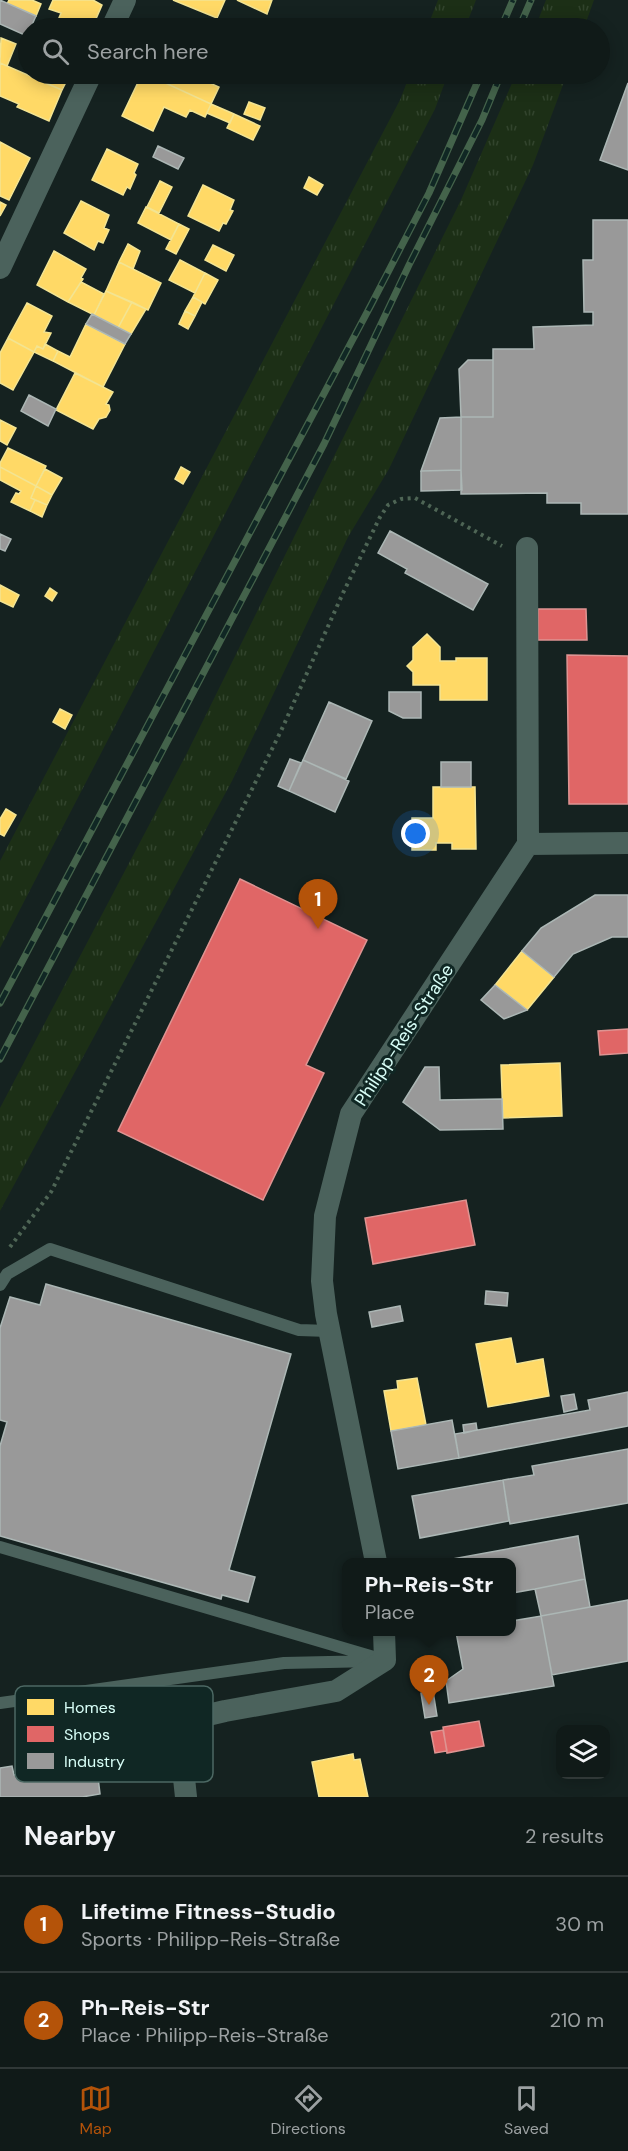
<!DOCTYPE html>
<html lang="en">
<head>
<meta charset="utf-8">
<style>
	:root { --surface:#101a18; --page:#1e2725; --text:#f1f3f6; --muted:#9ca1a2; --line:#303837; --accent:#b45309 }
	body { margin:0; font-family:"DM Sans",sans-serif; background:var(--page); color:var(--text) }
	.controls { position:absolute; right:18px; bottom:18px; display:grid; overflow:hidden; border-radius:12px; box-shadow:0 3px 15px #0003 }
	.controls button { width:54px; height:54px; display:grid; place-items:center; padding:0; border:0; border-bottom:2px solid var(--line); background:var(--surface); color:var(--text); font:30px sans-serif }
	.you { position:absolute; left:416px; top:834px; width:21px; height:21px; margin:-15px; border:4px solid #fff; border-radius:50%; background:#1a73e8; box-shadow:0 0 0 9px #1a73e833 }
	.badge { display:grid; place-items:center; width:39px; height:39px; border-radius:50%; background:var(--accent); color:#fff; font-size:20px; font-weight:700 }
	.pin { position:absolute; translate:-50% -50px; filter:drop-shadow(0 2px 3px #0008) }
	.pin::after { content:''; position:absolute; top:32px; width:21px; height:18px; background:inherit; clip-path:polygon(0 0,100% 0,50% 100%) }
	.popup { position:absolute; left:342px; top:1558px; width:174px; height:78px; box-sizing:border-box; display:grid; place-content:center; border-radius:12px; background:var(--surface); filter:drop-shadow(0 2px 4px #0005); font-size:20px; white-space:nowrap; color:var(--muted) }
	.popup b { font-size:22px; color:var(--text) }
	.popup::after { content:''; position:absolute; left:50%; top:100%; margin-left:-12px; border:12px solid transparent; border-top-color:var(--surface) }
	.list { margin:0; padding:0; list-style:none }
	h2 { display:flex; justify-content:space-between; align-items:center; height:78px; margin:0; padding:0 24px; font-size:26px }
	h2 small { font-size:20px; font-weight:400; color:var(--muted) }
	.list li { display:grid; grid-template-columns:39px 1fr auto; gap:18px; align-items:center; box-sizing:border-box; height:96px; padding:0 24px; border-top:2px solid var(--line) }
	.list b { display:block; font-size:22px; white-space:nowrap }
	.list p { margin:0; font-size:20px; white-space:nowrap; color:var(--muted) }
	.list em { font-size:20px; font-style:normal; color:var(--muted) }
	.icon { flex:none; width:33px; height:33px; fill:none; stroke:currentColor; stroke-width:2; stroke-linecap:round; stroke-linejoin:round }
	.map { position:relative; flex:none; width:628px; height:1797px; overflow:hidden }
	.search { position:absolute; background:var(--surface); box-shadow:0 3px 15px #0003; left:18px; right:18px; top:18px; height:66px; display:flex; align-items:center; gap:15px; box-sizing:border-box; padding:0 21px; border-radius:33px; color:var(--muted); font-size:22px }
	.sheet { height:270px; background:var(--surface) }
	nav { display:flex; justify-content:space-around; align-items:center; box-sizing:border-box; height:84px; border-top:2px solid var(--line); background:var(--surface); font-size:16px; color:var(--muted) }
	nav a { display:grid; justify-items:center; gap:3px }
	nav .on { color:var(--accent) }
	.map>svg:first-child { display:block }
	.grass { fill:url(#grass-tufts) }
	.homes { fill:#ffd966; stroke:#f3e492; stroke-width:1.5 }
	.shops { fill:#e06666; stroke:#de9492; stroke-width:1.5 }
	.industry { fill:#999; stroke:#acb7b5; stroke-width:1.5 }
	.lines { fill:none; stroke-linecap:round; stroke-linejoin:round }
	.path { stroke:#4e6555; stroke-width:4; stroke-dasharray:3 4.5; stroke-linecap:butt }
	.service { stroke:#4b625c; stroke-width:12 }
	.minor { stroke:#4b625c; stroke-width:22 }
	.rail-casing { stroke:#44634b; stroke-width:7 }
	.rail { stroke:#102724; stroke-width:4.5; stroke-dasharray:14; stroke-linecap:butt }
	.labels { text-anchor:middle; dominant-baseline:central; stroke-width:6; stroke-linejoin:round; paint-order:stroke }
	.street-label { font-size:18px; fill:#d8fef7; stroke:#102724 }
	.key { fill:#102724; stroke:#4c6863; stroke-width:1.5 }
	.key-label { font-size:16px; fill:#d8fef7 }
</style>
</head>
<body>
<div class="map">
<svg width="628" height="1797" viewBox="0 0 628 1797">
	<defs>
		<pattern id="grass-tufts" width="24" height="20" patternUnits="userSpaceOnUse" patternTransform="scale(1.5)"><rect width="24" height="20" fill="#1c2f16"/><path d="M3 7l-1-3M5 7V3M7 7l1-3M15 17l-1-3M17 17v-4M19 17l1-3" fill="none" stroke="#32442d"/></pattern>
	</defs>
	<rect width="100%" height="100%" fill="#152220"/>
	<path class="grass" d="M438 0H476L465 28H427Z
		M546 0H594L584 28H535Z
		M410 74H448L435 109 0 948V861L400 100Z
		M516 74H567L533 165 389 469 348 537 232 781 0 1211V1108L187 753 461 200Z"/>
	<path class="homes" d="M9 0H32L41 4 36 16 7 4Z
		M53 0H93L102 5 92 28H65L56 25 61 13 49 9Z
		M173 0H225L217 18Z
		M237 0H272L267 14Z
		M1 38 16 44 7 66 0 63Z
		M0 63 62 90 49 121 17 107 19 104 0 96Z
		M32 74H70L62 90 31 77Z
		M142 74H146L211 104 205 117 190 110 186 117 164 107 153 131 122 116Z
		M146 74H184L188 75 190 74 219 87 211 104Z
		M249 102 265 108 260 120 244 114Z
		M211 104 234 114 230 123 207 113Z
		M234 114 260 126 253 140 227 128Z
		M0 142 30 158 9 200 0 196Z
		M107 149 138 164 134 173 136 175 130 189 127 187 123 195 92 180Z
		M309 177 323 185 317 195 304 188Z
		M160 181 172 187 159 213 147 207Z
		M203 185 234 200 230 210 233 211 226 224 223 223 219 231 188 216Z
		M81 201 109 215 104 228 109 230 103 243 98 241 94 250 64 233Z
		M0 202 6 205 0 216Z
		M146 207 179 224 171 240 138 223Z
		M179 224 189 229 176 254 166 249Z
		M128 244 140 251 133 269 119 262Z
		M213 245 234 255 226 271 205 260Z
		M54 251 86 269 81 278 83 279 81 282 68 302 37 285Z
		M180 260 205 273 195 293 169 280Z
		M119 262 161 283 148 310 106 291Z
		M205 273 218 280 205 304 193 297Z
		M81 282 104 294 94 315 68 302Z
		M106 291 132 302 118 328 94 315Z
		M193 297 202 302 195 316 185 311Z
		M132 302 146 309 131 334 118 328Z
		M27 303 52 316 44 332 51 333 43 349 37 346 34 352 8 338Z
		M185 311 195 316 188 329 179 324Z
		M86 324 125 344 103 387 53 361 58 351 70 357Z
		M8 338 34 352 13 390 0 383V353Z
		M45 344 58 351 53 361 34 352 37 346 43 349Z
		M75 373 113 392 106 404 109 405 110 410 106 417 99 419 93 429 56 410Z
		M0 420 16 428 7 445 0 441Z
		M8 448 46 466 36 486 0 467V463Z
		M0 467 36 486 31 498 35 500 30 511 11 502 16 493 19 494 21 491 0 480Z
		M181 467 190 472 183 484 175 479Z
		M45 469 62 478 52 495 36 486Z
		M36 486 52 495 47 505 31 498Z
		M35 500 47 505 42 517 30 511Z
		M0 585 19 595 13 607 0 601Z
		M50 588 57 593 52 601 45 596Z
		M427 634 440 647V661H456V658H487V700H440V685H413V672L407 666 413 660V647Z
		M60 709 72 715 65 729 53 722Z
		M433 787H475L476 849H452V843H436V850H412V818H433Z
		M6 809 16 815 4 836 0 834V819Z
		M522 951 554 977 527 1010 495 985Z
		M560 1063 562 1116 503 1118 501 1065Z
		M511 1338 516 1364 543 1359 549 1396 488 1407 476 1344Z
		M417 1378 426 1425 391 1431 384 1391 398 1389 397 1381Z
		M353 1754 354 1760 360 1759 368 1797H319L312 1762Z"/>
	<path class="shops" d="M538 609H586L587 640H538Z
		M567 655 628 656V804H569Z
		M240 879 367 940 306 1065 324 1073 263 1200 118 1131Z
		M628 1029V1053L600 1055 598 1031Z
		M466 1200 475 1245 373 1264 365 1218Z
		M479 1721 484 1746 447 1753 443 1727Z
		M443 1730 447 1751 435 1753 431 1732Z"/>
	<path class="industry" d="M0 0 36 16 27 36 0 24Z
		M237 74H262L258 83Z
		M628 83V170L600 160Z
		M158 146 184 158 178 169 153 157Z
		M593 220H628V514H581V503H547V493L461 494V417H493V349H534L533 327 593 325V312H584L583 260H593Z
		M92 314 131 334 125 344 86 324Z
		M468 360H493V417H461L459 369Z
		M29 395 56 409 48 426 21 411Z
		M461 417V470L421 471 440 418Z
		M461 470 462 490 421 491V471Z
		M390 531 488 584 473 610 405 573 407 569 378 553Z
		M0 534 11 539 5 551 0 549Z
		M389 692H421V718H403L389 711Z
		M329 702 372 721 346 779 303 760Z
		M290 759 301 763 289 791 278 786Z
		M303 760 349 781 335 812 289 791Z
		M441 762H471V787H441Z
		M595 895H628V937H612L573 954 554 977 522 951 541 928Z
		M495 985 527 1010 504 1019 481 1000Z
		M425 1067H439L440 1100 502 1099 503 1129 440 1130 403 1102Z
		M46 1284 291 1354 229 1570 255 1577 248 1602 222 1595 221 1599 0 1536V1446L7 1422 0 1420V1328L10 1297 40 1305Z
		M486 1291 508 1293 507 1306 485 1304Z
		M400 1306 403 1321 372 1327 369 1312Z
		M628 1392V1426L459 1458 455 1434 590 1410 588 1400Z
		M574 1394 577 1409 564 1412 561 1396Z
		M452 1420 459 1458 398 1469 391 1431Z
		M476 1423 477 1430 464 1433 463 1425Z
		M628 1449V1503L510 1524 503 1480 534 1475 532 1466Z
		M503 1480 509 1521 420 1538 412 1496Z
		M578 1536 585 1579 535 1589 512 1593V1562H436Z
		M585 1579 590 1607 541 1616 535 1589Z
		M628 1600V1661L552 1675 541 1616Z
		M541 1616 554 1686 449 1703 446 1681 463 1669 456 1632H512V1621Z
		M433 1691 437 1716 425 1718 421 1693Z
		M96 1761 100 1794 82 1797H0V1768L12 1766 14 1775Z"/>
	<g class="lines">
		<path class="path" d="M10 1247 51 1192 281 731 343 593 380 517 388 505 401 499 415 498 502 546"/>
		<path class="service" d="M0 1285 7 1274 50 1249 299 1330 329 1331
			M0 1547 384 1660
			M0 1703 284 1663 374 1661"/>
		<path class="minor" d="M112 28 125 0
			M0 268 91 74
			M527 548 528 844
			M376 1562 326 1314 322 1281 325 1216 351 1114 528 844 628 843
			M186 1797 181 1750 195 1718 225 1711 336 1691 385 1660 384 1632"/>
		<defs>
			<path id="rail" d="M501 28 513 0
				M519 28 531 0
				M0 1003 371 305 429 193 481 74
				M0 1059 324 444 409 265 482 120 501 74"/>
		</defs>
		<use href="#rail" class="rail-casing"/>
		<use href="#rail" class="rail"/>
	</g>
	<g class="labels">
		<g class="street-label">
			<text transform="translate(404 1035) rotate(-57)">Philipp-Reis-Straße</text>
		</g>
	</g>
	<rect x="15" y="1686" width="198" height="96" rx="9" class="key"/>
	<rect x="27" y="1699" width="27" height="16" fill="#ffd966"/>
	<rect x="27" y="1726" width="27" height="16" fill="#e06666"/>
	<rect x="27" y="1753" width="27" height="16" fill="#999"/>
	<g class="key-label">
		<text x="64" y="1713">Homes</text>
		<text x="64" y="1740">Shops</text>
		<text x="64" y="1767">Industry</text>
	</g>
</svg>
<div class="controls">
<button><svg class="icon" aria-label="layers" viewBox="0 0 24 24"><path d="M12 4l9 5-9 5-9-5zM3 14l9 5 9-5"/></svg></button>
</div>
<div class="you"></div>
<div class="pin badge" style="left:318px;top:929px">1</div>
<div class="pin badge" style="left:429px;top:1705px">2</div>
<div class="popup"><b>Ph-Reis-Str</b>Place</div>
<div class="search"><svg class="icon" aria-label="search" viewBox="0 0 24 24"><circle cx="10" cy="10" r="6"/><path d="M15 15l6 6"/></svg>Search here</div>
</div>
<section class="sheet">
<h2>Nearby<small>2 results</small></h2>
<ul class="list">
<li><span class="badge">1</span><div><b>Lifetime Fitness-Studio</b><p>Sports · Philipp-Reis-Straße</p></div><em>30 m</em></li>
<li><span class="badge">2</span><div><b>Ph-Reis-Str</b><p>Place · Philipp-Reis-Straße</p></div><em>210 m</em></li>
</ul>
</section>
<nav>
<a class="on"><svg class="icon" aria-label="map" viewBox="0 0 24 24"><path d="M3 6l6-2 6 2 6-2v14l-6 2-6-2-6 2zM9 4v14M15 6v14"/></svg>Map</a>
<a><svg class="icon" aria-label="directions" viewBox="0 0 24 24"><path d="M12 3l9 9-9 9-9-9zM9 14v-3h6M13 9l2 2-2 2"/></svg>Directions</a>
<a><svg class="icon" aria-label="saved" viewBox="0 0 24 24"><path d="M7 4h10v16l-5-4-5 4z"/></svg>Saved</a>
</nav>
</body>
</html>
